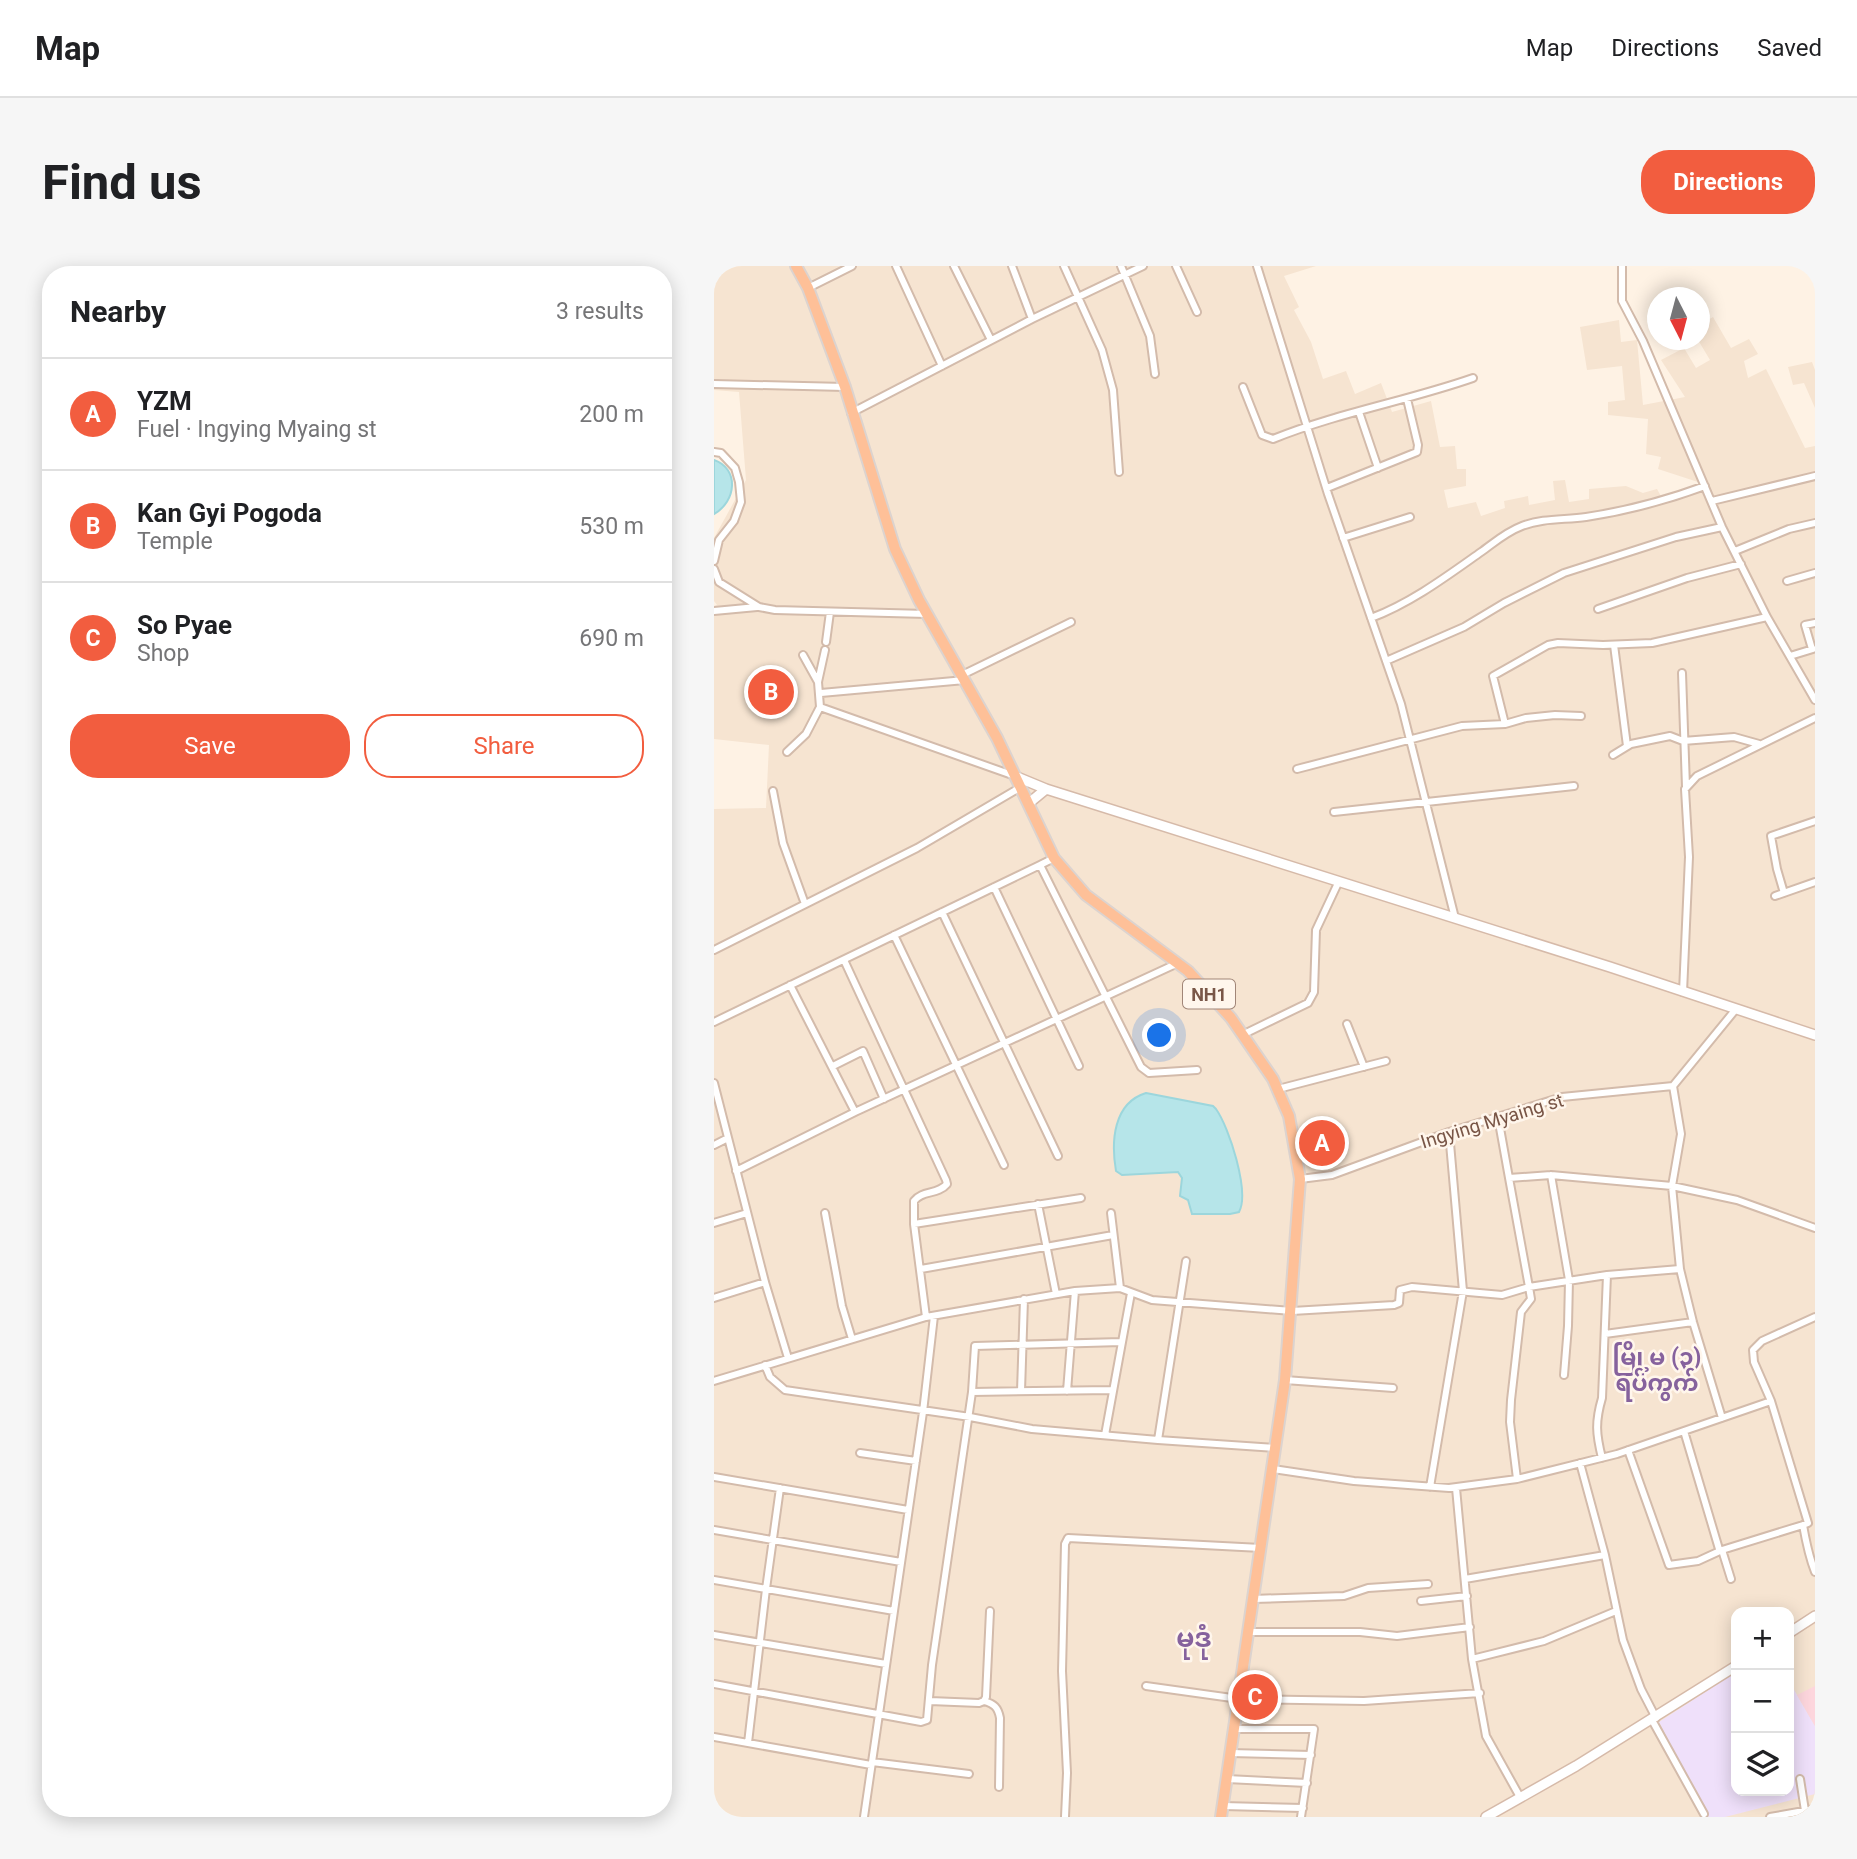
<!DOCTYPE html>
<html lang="en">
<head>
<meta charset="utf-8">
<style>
	:root { --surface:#fff; --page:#f6f6f6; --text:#202124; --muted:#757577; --line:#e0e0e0; --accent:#f25d3f }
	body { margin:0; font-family:Roboto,"Noto Sans Myanmar",sans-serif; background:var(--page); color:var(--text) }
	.controls { position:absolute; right:21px; bottom:21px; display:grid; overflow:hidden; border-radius:14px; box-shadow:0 4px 18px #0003 }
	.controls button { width:63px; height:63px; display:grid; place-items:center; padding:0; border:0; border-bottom:2px solid var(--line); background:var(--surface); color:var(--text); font:35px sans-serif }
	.compass { position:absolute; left:933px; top:21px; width:63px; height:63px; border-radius:50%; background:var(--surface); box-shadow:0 4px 18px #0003; rotate:174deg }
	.you { position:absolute; left:446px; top:770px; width:24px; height:24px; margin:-18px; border:5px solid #fff; border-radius:50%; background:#1a73e8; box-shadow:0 0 0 10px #1a73e833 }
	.badge { display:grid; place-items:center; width:46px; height:46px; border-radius:50%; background:var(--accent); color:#fff; font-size:23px; font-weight:700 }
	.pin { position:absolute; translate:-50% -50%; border:4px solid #fff; box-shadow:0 2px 7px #0006 }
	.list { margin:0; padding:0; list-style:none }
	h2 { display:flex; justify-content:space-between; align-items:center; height:91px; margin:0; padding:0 28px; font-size:30px }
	h2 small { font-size:23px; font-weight:400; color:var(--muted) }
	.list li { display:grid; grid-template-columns:46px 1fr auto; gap:21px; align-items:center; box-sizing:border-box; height:112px; padding:0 28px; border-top:2px solid var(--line) }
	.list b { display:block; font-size:26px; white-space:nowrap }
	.list p { margin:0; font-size:23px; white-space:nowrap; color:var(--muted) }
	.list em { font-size:23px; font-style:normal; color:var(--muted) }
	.actions { display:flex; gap:14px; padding:21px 28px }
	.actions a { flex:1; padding:16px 0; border:2px solid var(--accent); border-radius:28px; text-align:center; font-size:24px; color:var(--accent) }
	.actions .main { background:var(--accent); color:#fff }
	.icon { flex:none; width:38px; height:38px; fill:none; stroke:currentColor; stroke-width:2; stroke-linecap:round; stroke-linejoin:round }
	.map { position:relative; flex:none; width:1101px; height:1551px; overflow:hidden; border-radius:28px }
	header { display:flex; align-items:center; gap:42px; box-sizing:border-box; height:98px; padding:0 35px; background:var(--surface); border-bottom:2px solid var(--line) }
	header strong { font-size:33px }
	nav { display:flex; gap:38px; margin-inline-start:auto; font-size:24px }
	.intro { display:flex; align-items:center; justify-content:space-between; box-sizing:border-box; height:168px; padding:0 42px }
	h1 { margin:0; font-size:49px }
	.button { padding:18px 32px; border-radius:28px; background:var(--accent); color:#fff; font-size:24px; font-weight:700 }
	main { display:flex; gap:42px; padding:0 42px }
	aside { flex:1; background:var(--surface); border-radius:28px; box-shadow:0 4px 18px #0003 }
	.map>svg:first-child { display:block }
	.residential { fill:#f6e4d1; fill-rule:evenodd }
	.education { fill:#efe0fa }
	.medical { fill:#fdd6dd }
	.water { fill:#b6e5e9; stroke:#9cd6dc; stroke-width:2 }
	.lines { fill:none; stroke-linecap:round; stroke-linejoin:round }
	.minor-casing { stroke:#d3bbab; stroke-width:10 }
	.secondary-casing { stroke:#d6baa9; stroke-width:12 }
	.trunk-casing { stroke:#dcd3cf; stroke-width:14 }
	.minor { stroke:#fff; stroke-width:6 }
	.secondary { stroke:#fff; stroke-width:9 }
	.trunk { stroke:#fec098; stroke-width:10 }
	.labels { text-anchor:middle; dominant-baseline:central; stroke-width:5; stroke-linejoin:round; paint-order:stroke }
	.shield { fill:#fff6ec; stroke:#a18678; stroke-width:2 }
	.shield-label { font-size:18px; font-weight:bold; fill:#795647 }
	.street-label { font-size:19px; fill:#795647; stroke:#fff6ec }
	.quarter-label { font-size:23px; font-weight:bold; fill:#86629d; stroke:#fff6ec }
	.district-label { font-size:26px; font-weight:bold; fill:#86629d; stroke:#fff6ec }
</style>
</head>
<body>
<header>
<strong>Map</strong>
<nav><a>Map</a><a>Directions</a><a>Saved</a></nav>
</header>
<div class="intro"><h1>Find us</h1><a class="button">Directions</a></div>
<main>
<aside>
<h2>Nearby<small>3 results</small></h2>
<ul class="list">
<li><span class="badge">A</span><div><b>YZM</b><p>Fuel · Ingying Myaing st</p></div><em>200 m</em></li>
<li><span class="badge">B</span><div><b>Kan Gyi Pogoda</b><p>Temple</p></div><em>530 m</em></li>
<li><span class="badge">C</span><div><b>So Pyae</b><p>Shop</p></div><em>690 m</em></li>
</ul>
<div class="actions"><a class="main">Save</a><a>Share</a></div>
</aside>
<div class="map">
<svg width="1101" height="1551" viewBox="0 0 1101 1551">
	<rect width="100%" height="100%" fill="#fef2e4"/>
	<path class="residential" d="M0 0H602L570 10 585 41 580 44 597 76 609 113 632 105 641 128 667 117 678 146 717 135 726 181 741 180 743 203H752V220L730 224 734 242 762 236 767 250 791 242 790 235 814 230 815 239 841 234 839 215 851 214 855 236 875 233V223L912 220 929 227 943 223 948 232 987 217 944 203 947 191 932 188 934 153 894 149V136L911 134 908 100 873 104 866 61 905 54 907 76 923 74 929 139 971 131 947 94 970 82 982 102 996 94 984 74 986 59 999 51 1017 82 1035 73 1044 88 1030 95 1034 112 1052 103 1091 182 1101 180V1551H0V543L52 542 55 479 0 473V340L3 339 0 335V272L32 214 25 126 0 124ZM1022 1346H1075V1525H1022Z
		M1098 96 1101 104V142L1090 117 1079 119 1074 101Z"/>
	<path class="education" d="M1022 1406V1525H1075V1415L1101 1460V1528L1011 1551H993L945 1456Z"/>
	<path class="medical" d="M1101 1420V1460L1083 1429Z"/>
	<path class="water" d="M0 194C26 203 22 236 0 248Z
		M432 827 499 840 502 843C515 861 536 926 525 946L516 948H478L474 934 466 930 468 912 464 906 408 909 402 905C397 876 399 837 432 827Z"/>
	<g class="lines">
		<defs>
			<path id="minor" d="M182 0 228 100
				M240 0 277 74
				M298 0 318 53
				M350 0 388 84 399 124 405 206
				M407 0 436 70 441 108
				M462 0 483 46
				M543 0 614 228 687 438 741 652
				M908 0V35L929 75 1008 261 1053 351 1101 434
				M94 22 138 0
				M0 118 131 121
				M529 121 548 169 559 173C623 147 693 135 759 112
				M645 146 664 202
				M137 147 318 53 429 0
				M0 186 7 187 21 202 25 216 27 236 20 255 5 274 0 295
				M613 222 703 186 704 179 693 133
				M998 235 1101 210
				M629 272 696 251
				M1021 285 1075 263 1101 257
				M0 303 5 316 45 341 61 344 213 348
				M1073 315 1101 307
				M884 343 973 312 1027 298
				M0 345 43 341
				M657 352C697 337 733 310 767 286 781 276 792 266 808 260 829 252 850 254 872 251 912 245 953 234 991 220
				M112 376 116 346
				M900 379 913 480
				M1098 383 1091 359 1101 357
				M89 389 104 416 106 441 301 510
				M1076 390 1099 383
				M672 395 750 361 790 337 850 307 962 271 1008 261
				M968 407 972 521
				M248 409 357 356
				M104 416 111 384
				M107 427 251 414
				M791 458 779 410 834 379 844 377 889 379 938 377 1053 351
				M73 486 92 468 106 441
				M899 489 917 478 956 470 969 475 1020 471 1045 478
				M583 503 748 460 791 458 812 452 841 449 867 450
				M59 525 69 577 91 638
				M620 546 860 520
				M340 592 326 599 427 801 435 807 483 804
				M280 621 365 800
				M1070 627 1063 603 1057 570 1101 555
				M1061 630 1101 616
				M228 646 344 890
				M180 669 290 899
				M0 684 203 582 307 521
				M130 694 232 914 233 918C224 929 208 924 200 935V958L212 1051
				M76 719 141 846
				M969 726 975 591 971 523 983 510 1101 452
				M0 756 326 599
				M633 758 650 801
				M528 769 594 737 600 726 602 664 625 615
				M119 800 149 785 170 833
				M0 817 51 1016 74 1092
				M959 820 967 868 958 920 966 1003 979 1056 1008 1152
				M564 823 672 795
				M784 851 795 912
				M0 879 14 872
				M22 905 141 846 464 697
				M837 909 855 1014 854 1060 850 1109
				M586 913 618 909 735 866 848 831 959 820 1022 743
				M324 938 342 1028
				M111 947 128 1040 138 1073
				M397 947 406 1022
				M0 957 33 947
				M200 958 367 932
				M472 995 444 1174 562 1182
				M207 1003 399 969
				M966 1003 893 1009 815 1021 795 912 837 909 958 920 1023 934 1101 962
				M0 1032 51 1016
				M1101 1051 1048 1075 1039 1084 1040 1096 1057 1135 1094 1257 1089 1259C1092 1276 1095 1291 1101 1306
				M891 1068 979 1056
				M51 1099 56 1111 71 1124 256 1151 318 1163 444 1174
				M571 1114 679 1122
				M0 1115 212 1051 361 1025 406 1022 438 1034 578 1045 680 1039 685 1037 686 1024 698 1021 788 1029 815 1021 817 1033 807 1046 797 1134 796 1156 803 1213
				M307 1125 310 1033
				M353 1125 361 1025
				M258 1126 261 1080 407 1076
				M970 1165 1005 1283 1008 1284 1017 1313
				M391 1169 417 1027
				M914 1184 955 1299 984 1295 1008 1284 1089 1259
				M146 1187 202 1195
				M888 1192C882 1168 881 1156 888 1132L893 1009
				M866 1197 891 1289 909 1374 927 1423 942 1452
				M559 1203 640 1215 735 1222 803 1213 903 1188 1057 1135
				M0 1211 194 1244
				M716 1221 749 1025 735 866
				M742 1222 758 1393 772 1470 806 1531
				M0 1264 187 1296
				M751 1313 891 1289
				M0 1314 180 1345
				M539 1333 630 1330 654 1322 714 1318
				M707 1335 753 1330
				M534 1366H646L683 1370 756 1361
				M0 1369 172 1398
				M758 1393 830 1375 902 1345
				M0 1418 207 1456 213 1454 218 1399 258 1126 398 1124
				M432 1420 525 1433 650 1435 766 1427
				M216 1435 265 1437 270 1435 272 1431 276 1345
				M270 1435C280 1438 284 1441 286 1452L285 1521
				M938 1454 990 1548
				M520 1463H600L587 1551
				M0 1471 157 1499
				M34 1477 52 1323 66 1222
				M516 1487 597 1489
				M158 1496 255 1508
				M513 1513 593 1517
				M1086 1513 1092 1551
				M509 1540 589 1542
				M150 1551 209 1146 220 1050
				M351 1551 353 1507 348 1405 351 1278 354 1272 547 1282
				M1056 1551 1101 1543"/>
			<path id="secondary" d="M303 511 332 523 896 701 1101 769
				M315 537 332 523
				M1075 1367 1101 1350
				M772 1551 862 1500 1022 1400"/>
			<path id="trunk" d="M82 0 94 22 131 121 181 283 205 334 283 472 340 592 372 629 474 705 517 752 559 813 575 850 586 913 571 1114 507 1551"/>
		</defs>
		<use href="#minor" class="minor-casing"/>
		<use href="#secondary" class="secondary-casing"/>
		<use href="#trunk" class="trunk-casing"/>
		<use href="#minor" class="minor"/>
		<use href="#secondary" class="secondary"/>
		<use href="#trunk" class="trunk"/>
	</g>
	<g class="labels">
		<rect class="shield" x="469" y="713.5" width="52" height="29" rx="5"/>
		<g class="shield-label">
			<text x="495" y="728">NH1</text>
		</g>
		<g class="street-label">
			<text transform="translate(778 855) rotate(-17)">Ingying Myaing st</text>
		</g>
		<g class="quarter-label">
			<text x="943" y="1091">မြို့မ (၃)<tspan x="943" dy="26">ရပ်ကွက်</tspan></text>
		</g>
		<g class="district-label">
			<text x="480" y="1372">မုဒုံ</text>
		</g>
	</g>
</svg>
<div class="controls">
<button>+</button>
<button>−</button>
<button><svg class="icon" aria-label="layers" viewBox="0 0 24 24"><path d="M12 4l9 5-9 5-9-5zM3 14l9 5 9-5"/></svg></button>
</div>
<svg class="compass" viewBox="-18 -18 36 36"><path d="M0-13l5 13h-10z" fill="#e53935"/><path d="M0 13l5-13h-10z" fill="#757577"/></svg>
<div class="you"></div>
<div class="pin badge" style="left:608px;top:877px">A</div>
<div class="pin badge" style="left:57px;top:426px">B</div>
<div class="pin badge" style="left:541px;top:1431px">C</div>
</div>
</main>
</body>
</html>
